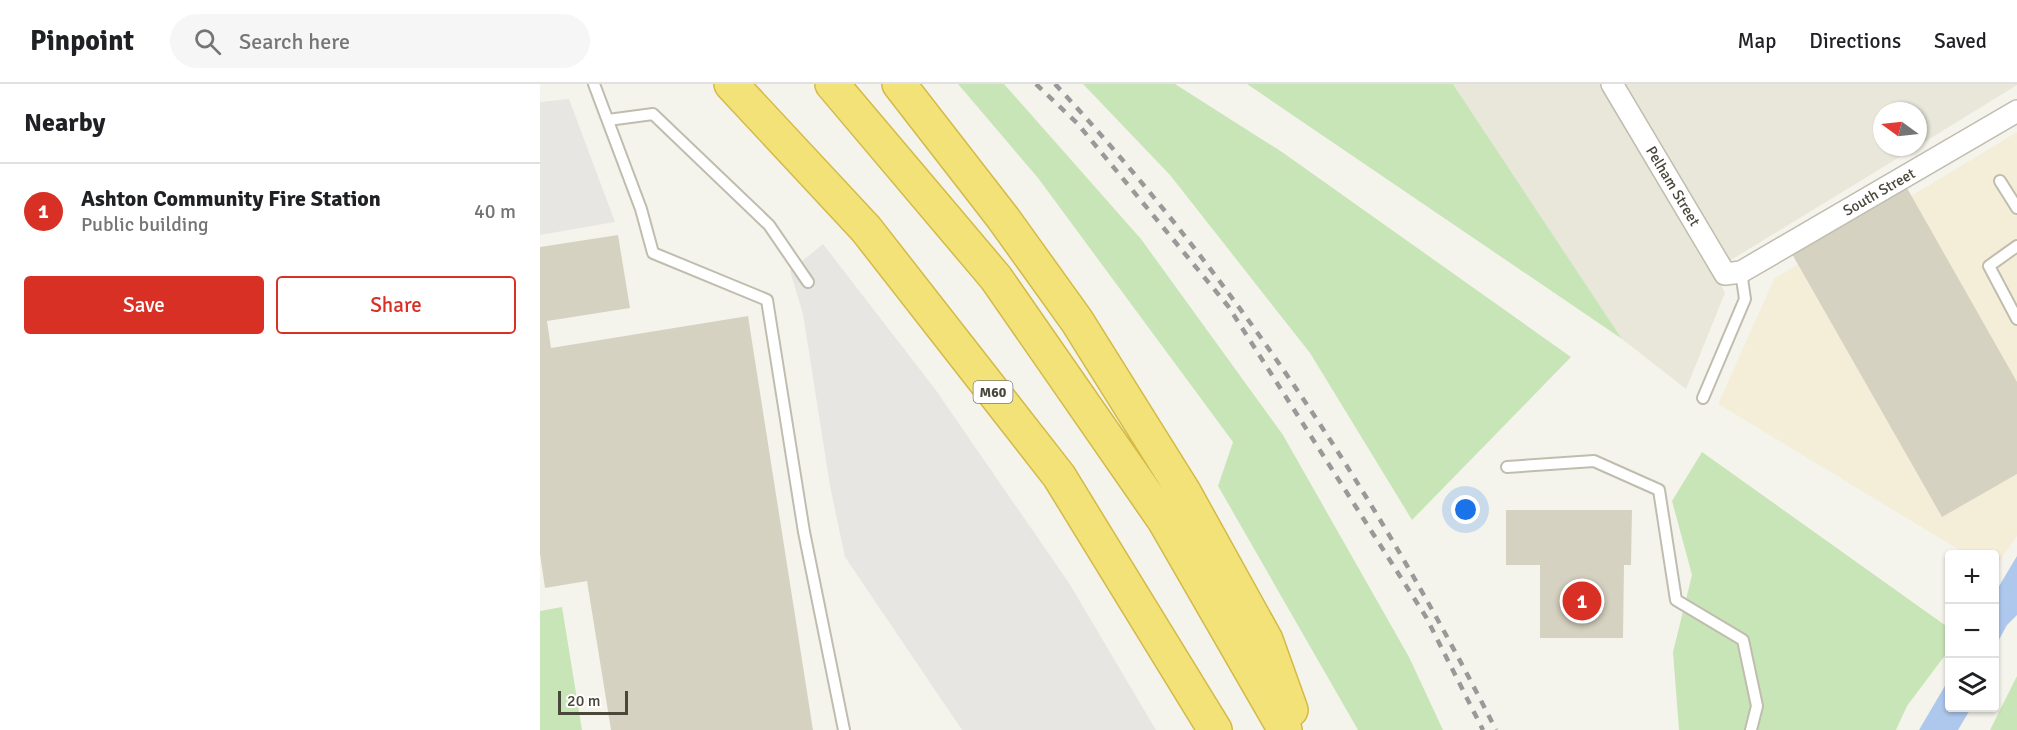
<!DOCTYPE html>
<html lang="en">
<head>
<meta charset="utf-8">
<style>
	:root { --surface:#fff; --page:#f6f6f6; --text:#202124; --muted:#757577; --line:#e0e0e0; --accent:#d93025 }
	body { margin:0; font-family:Signika,sans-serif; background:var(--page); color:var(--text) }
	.controls { position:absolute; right:18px; bottom:18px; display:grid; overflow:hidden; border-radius:6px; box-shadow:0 2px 4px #0004 }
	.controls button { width:54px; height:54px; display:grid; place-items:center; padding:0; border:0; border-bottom:2px solid var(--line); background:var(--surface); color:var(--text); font:30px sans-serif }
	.compass { position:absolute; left:1333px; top:18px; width:54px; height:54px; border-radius:50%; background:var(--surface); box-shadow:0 2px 4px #0004; rotate:285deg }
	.scale { position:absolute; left:18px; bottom:15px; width:70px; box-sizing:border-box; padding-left:6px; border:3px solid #49463a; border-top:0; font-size:16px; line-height:21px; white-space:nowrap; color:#49463a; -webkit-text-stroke:4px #fff; paint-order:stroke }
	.you { position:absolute; left:926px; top:426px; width:21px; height:21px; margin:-15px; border:4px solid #fff; border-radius:50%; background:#1a73e8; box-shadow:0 0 0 9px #1a73e833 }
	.badge { display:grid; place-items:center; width:39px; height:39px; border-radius:50%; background:var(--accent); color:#fff; font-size:20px; font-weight:700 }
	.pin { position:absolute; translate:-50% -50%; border:3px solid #fff; box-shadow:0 2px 6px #0006 }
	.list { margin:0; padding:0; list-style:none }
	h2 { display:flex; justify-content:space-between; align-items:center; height:78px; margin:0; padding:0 24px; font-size:26px }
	h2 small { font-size:20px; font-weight:400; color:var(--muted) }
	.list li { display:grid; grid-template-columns:39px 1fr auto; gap:18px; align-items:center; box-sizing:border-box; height:96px; padding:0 24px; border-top:2px solid var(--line) }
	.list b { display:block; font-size:22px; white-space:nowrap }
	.list p { margin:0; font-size:20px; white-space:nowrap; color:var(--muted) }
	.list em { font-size:20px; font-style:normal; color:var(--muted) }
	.actions { display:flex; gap:12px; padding:18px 24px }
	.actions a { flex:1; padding:14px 0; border:2px solid var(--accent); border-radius:6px; text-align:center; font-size:21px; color:var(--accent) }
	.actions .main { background:var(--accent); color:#fff }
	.icon { flex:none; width:33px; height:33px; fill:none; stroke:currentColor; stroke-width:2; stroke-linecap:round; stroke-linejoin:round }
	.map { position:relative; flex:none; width:1477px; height:646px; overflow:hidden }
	header { display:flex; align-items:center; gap:36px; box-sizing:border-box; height:84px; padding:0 30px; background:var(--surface); border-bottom:2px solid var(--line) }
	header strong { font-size:28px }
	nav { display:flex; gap:33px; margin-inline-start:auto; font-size:21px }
	.search { width:420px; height:54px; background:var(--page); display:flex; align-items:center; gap:15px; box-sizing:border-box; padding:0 21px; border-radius:33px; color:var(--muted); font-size:22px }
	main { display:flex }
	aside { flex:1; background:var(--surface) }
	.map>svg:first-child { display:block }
	.residential { fill:#e8e7da }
	.commercial { fill:#f4eed9 }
	.green { fill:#c8e5b8 }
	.parking { fill:#e7e6e3 }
	.water { fill:#aec7ec }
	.building { fill:#d6d2c2 }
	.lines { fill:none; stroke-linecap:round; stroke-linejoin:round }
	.lane-casing { stroke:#c0bdaf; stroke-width:14 }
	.street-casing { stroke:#c0bdaf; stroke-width:24 }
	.highway-casing { stroke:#d3ba48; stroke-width:36 }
	.lane { stroke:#fff; stroke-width:10 }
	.street { stroke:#fff; stroke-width:21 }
	.highway { stroke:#f3e278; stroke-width:33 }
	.rail { stroke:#999; stroke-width:4.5; stroke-dasharray:8 8; stroke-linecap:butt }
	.labels { text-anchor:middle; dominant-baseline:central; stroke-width:4.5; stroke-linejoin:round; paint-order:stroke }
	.shield { fill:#fff; stroke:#807e75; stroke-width:1.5 }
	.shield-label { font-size:14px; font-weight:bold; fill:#49463a }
	.street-label { font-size:15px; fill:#49463a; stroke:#fff }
</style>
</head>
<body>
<header>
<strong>Pinpoint</strong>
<div class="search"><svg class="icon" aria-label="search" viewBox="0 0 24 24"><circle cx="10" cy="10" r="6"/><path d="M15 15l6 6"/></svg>Search here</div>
<nav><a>Map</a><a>Directions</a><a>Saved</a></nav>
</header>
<main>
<aside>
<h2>Nearby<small></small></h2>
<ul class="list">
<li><span class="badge">1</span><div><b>Ashton Community Fire Station</b><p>Public building</p></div><em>40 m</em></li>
</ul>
<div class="actions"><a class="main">Save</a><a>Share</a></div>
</aside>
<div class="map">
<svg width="1477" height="646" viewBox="0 0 1477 646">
	<rect width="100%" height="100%" fill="#f5f4ec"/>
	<path class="residential" d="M913 0H1477V1L1378 62V27H1342V63H1376L1173 187 1185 209 1146 305 1082 255Z"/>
	<path class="commercial" d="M1477 48V452L1455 483 1454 470H1426L1178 320 1234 195Z"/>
	<path class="green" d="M418 0H464L601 155 743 351 869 573 903 646H818L678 402 693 358 498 94Z
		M543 0H635L742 68 1031 273 872 436 770 269 630 91Z
		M707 0H913L1082 255Z
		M1162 368 1409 544V566L1367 622 1356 646H1139L1133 568 1152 491 1132 417Z
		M22 523 42 646H0V527Z
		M1477 592V646H1450Z"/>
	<path class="parking" d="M29 15 75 138 0 151V18Z
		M283 160 395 305 529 499 616 646H422L305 473 290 402 263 230 250 187Z"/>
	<path class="water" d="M1477 472V531L1467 541 1455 563V509Z
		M1409 595 1410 624H1431L1418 646H1379Z"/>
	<path class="building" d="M1367 104 1477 298V390L1402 433 1252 170Z
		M78 151 90 224 7 237 11 264 208 232 273 646H71L47 497 5 504 0 470V163Z
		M966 426H1092L1091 481H1084L1083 554H1000V481H966Z"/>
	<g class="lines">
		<defs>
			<path id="lane" d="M54 0 101 125 113 169 227 216 264 448 304 646
				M68 36 113 30 229 141 268 198
				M1460 97 1477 124
				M1477 162 1449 182 1477 235
				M1163 314 1205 215 1201 188
				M967 383 1054 377 1119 406 1136 516 1203 556 1217 622 1211 646"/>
			<path id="street" d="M1072 0 1185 190 1201 188 1477 27"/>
			<path id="highway" d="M191 0 326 145 519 392 675 646
				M292 0 456 194 624 436 745 646
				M359 0 463 134 537 237 644 408 726 556 751 626"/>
		</defs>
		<use href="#lane" class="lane-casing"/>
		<use href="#street" class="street-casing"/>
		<use href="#highway" class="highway-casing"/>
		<use href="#lane" class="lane"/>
		<use href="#street" class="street"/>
		<use href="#highway" class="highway"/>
		<path class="rail" d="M496 0 537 39 688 222 886 533 943 646
			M515 0C694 193 837 411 956 646"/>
	</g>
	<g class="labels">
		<rect class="shield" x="433.5" y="297" width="39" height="22" rx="4.5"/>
		<g class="shield-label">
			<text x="453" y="308">M60</text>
		</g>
		<g class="street-label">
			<text transform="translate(1133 102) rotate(59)">Pelham Street</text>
			<text transform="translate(1339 108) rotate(-30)">South Street</text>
		</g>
	</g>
</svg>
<div class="controls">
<button>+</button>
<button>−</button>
<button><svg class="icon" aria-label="layers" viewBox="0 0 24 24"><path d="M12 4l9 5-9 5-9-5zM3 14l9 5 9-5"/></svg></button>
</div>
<svg class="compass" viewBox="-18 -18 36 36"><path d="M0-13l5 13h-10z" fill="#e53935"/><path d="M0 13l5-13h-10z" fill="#757577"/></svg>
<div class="scale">20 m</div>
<div class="you"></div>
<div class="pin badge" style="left:1042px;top:517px">1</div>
</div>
</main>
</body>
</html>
